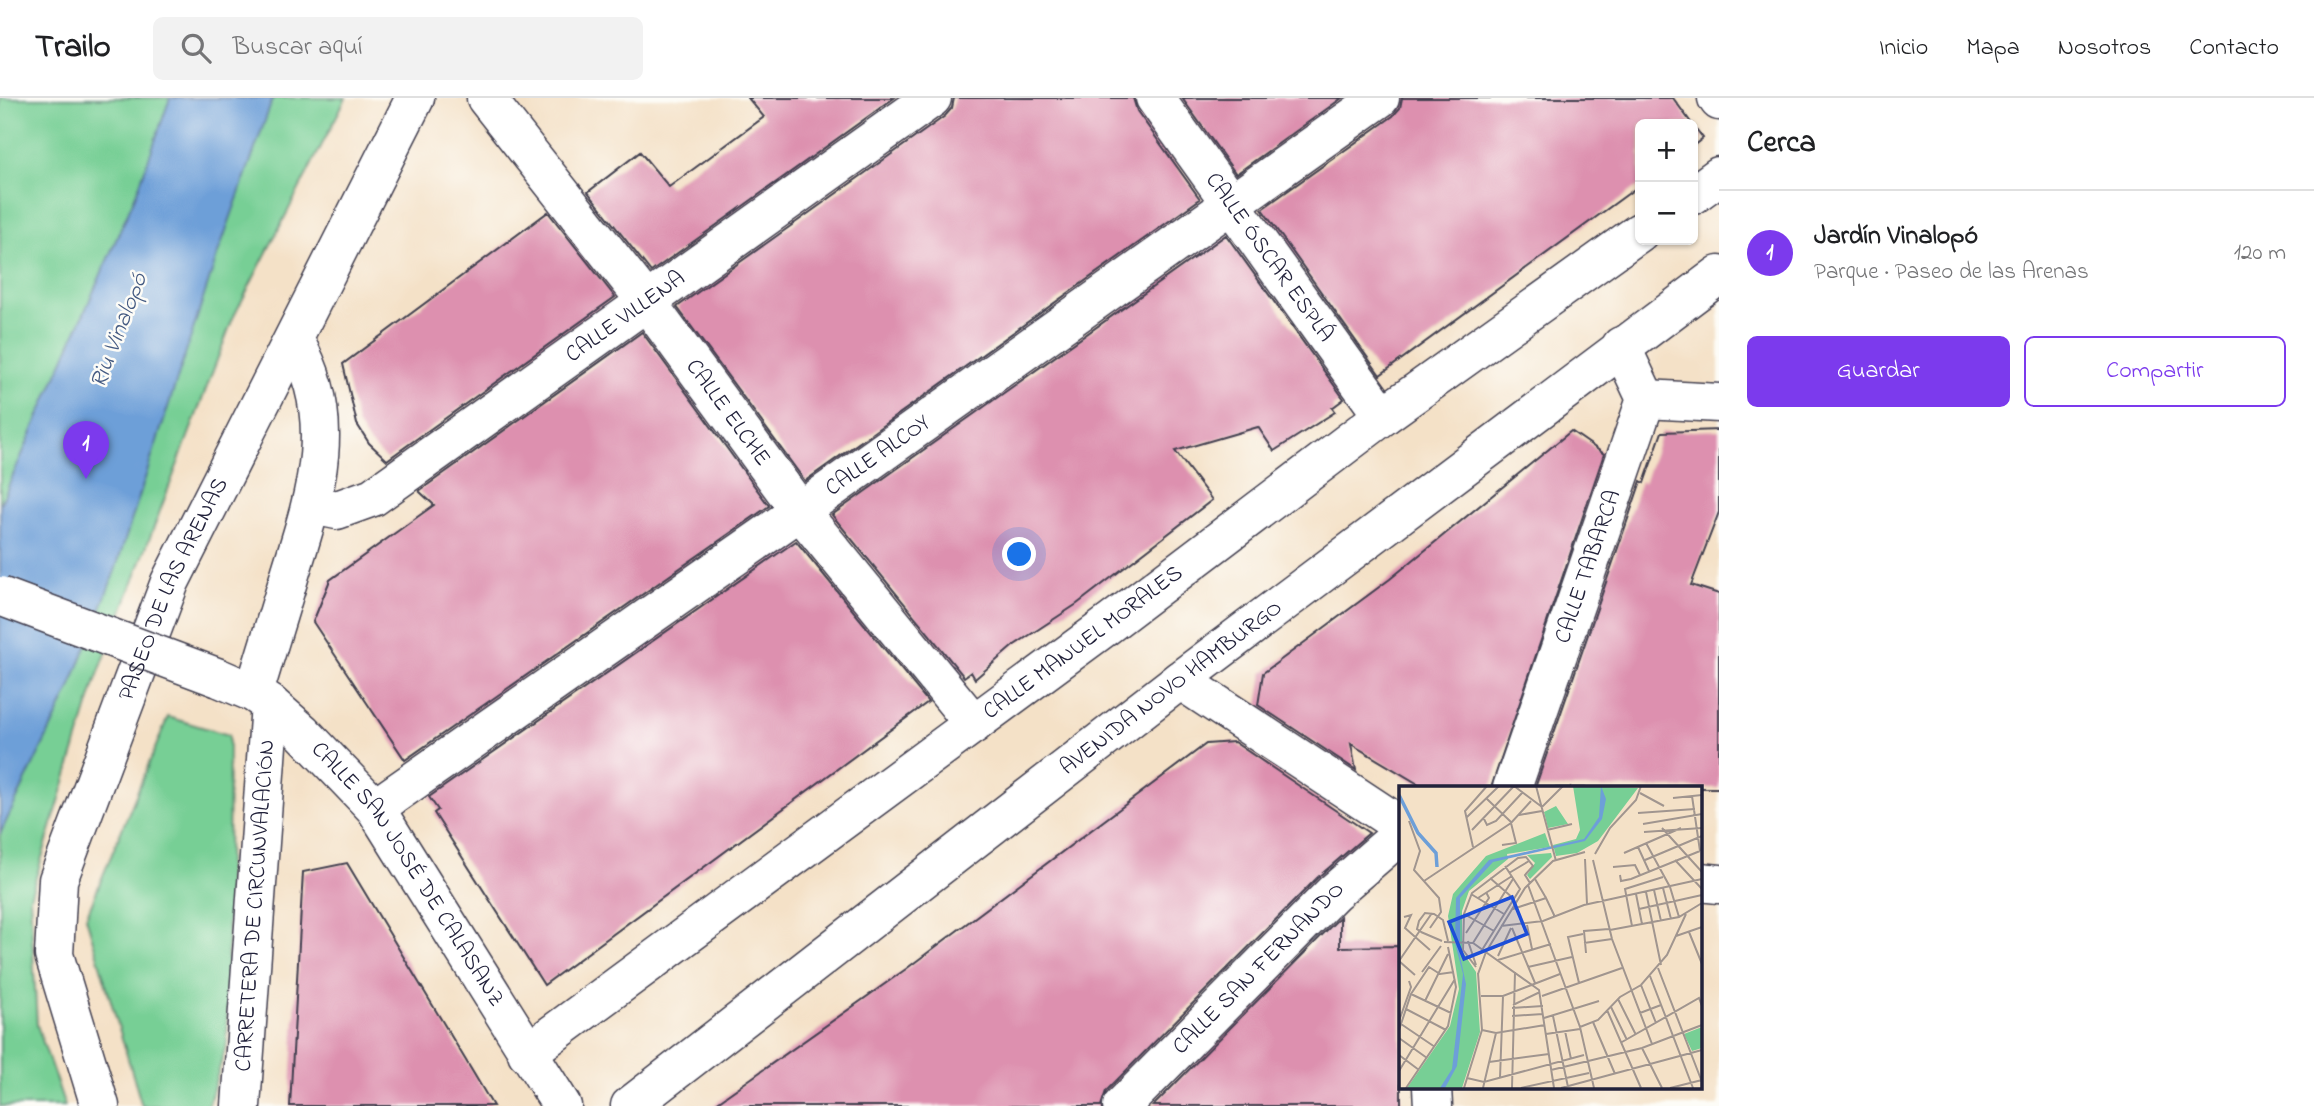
<!DOCTYPE html>
<html lang="es">
<head>
<meta charset="utf-8">
<style>
	:root { --surface:#fff; --page:#f2f2f2; --text:#202124; --muted:#757577; --line:#e0e0e0; --accent:#7c3aed }
	body { margin:0; font-family:"Indie Flower",sans-serif; background:var(--page); color:var(--text) }
	.controls { position:absolute; right:21px; top:21px; display:grid; overflow:hidden; border-radius:10px; box-shadow:0 2px 5px #0004 }
	.controls button { width:63px; height:63px; display:grid; place-items:center; padding:0; border:0; border-bottom:2px solid var(--line); background:var(--surface); color:var(--text); font:35px sans-serif }
	.you { position:absolute; left:1020px; top:457px; width:24px; height:24px; margin:-18px; border:5px solid #fff; border-radius:50%; background:#1a73e8; box-shadow:0 0 0 10px #1a73e833 }
	.badge { display:grid; place-items:center; width:46px; height:46px; border-radius:50%; background:var(--accent); color:#fff; font-size:23px; font-weight:700 }
	.pin { position:absolute; translate:-50% -58px; filter:drop-shadow(0 2px 4px #0008) }
	.pin::after { content:''; position:absolute; top:37px; width:24px; height:21px; background:inherit; clip-path:polygon(0 0,100% 0,50% 100%) }
	.list { margin:0; padding:0; list-style:none }
	h2 { display:flex; justify-content:space-between; align-items:center; height:91px; margin:0; padding:0 28px; font-size:30px }
	h2 small { font-size:23px; font-weight:400; color:var(--muted) }
	.list li { display:grid; grid-template-columns:46px 1fr auto; gap:21px; align-items:center; box-sizing:border-box; height:126px; padding:0 28px; border-top:2px solid var(--line) }
	.list b { display:block; font-size:26px; white-space:nowrap }
	.list p { margin:0; font-size:23px; white-space:nowrap; color:var(--muted) }
	.list em { font-size:23px; font-style:normal; color:var(--muted) }
	.actions { display:flex; gap:14px; padding:21px 28px }
	.actions a { flex:1; padding:16px 0; border:2px solid var(--accent); border-radius:10px; text-align:center; font-size:24px; color:var(--accent) }
	.actions .main { background:var(--accent); color:#fff }
	.icon { flex:none; width:38px; height:38px; fill:none; stroke:currentColor; stroke-width:2; stroke-linecap:round; stroke-linejoin:round }
	.map { position:relative; flex:none; width:1719px; height:1008px; overflow:hidden }
	header { display:flex; align-items:center; gap:42px; box-sizing:border-box; height:98px; padding:0 35px; background:var(--surface); border-bottom:2px solid var(--line) }
	header strong { font-size:33px }
	nav { display:flex; gap:38px; margin-inline-start:auto; font-size:24px }
	.search { width:490px; height:63px; background:var(--page); display:flex; align-items:center; gap:18px; box-sizing:border-box; padding:0 24px; border-radius:10px; color:var(--muted); font-size:26px }
	main { display:flex }
	aside { flex:1; background:var(--surface) }
	.map>svg:first-child { display:block }
	.green { fill:#77cf95; stroke:#4c7868; stroke-width:2 }
	.water { fill:#6d9fd8; stroke:#48608a; stroke-width:2 }
	.building { fill:#dd90af }
	.lines { fill:none; stroke-linecap:round; stroke-linejoin:round }
	.minor-casing { stroke:#423f50; stroke-width:41 }
	.tertiary-casing { stroke:#423f50; stroke-width:41 }
	.minor { stroke:#fff; stroke-width:38 }
	.tertiary { stroke:#fff; stroke-width:38 }
	.tertiary-bridge-casing { stroke:#423f50; stroke-width:41; stroke-linecap:butt }
	.tertiary-bridge { stroke:#fff; stroke-width:38 }
	.labels { text-anchor:middle; dominant-baseline:central; stroke-width:5; stroke-linejoin:round; paint-order:stroke }
	.street-label { font-size:23px; fill:#22223b; stroke:#fdfcf7 }
	.water-label { font-size:24px; font-style:italic; fill:#445a82; stroke:#fdfcf7 }
	.inset-river { fill:none; stroke:#6d9fd8; stroke-width:3.5 }
	.inset-road { fill:none; stroke:#a0958f; stroke-width:2 }
	.view { fill:#1d4ed8; fill-opacity:0.15; stroke:#1d4ed8; stroke-width:3.5 }
	.inset-edge { fill:none; stroke:#22223b; stroke-width:3.5 }
</style>
</head>
<body>
<header>
<strong>Trailo</strong>
<div class="search"><svg class="icon" aria-label="search" viewBox="0 0 24 24"><circle cx="10" cy="10" r="6"/><path d="M15 15l6 6"/></svg>Buscar aquí</div>
<nav><a>Inicio</a><a>Mapa</a><a>Nosotros</a><a>Contacto</a></nav>
</header>
<main>
<div class="map">
<svg width="1719" height="1008" viewBox="0 0 1719 1008">
	<rect width="100%" height="100%" fill="#fdfcf7"/>
	<filter id="ink" filterUnits="userSpaceOnUse"><feTurbulence type="fractalNoise" baseFrequency=".0143" numOctaves="2"/><feDisplacementMap in="SourceGraphic" scale="14" xChannelSelector="R" yChannelSelector="G"/><feConvolveMatrix kernelMatrix="1 2 1 2 8 2 1 2 1" color-interpolation-filters="sRGB"/></filter>
	<filter id="wash" filterUnits="userSpaceOnUse"><feTurbulence type="fractalNoise" baseFrequency=".00686" numOctaves="4" result="noise"/><feDisplacementMap in="SourceGraphic" scale="28" xChannelSelector="R" yChannelSelector="G"/><feGaussianBlur stdDeviation="1.57" result="paint"/><feColorMatrix in="noise" values="0 0 0 0 0 0 0 0 0 0 0 0 0 0 0 0 0 1.4 0 .05"/><feComposite in="paint" operator="in"/></filter>
	<g filter="url(#wash)">
		<rect width="100%" height="100%" fill="#f4e1c7"/>
		<path class="green" d="M0 0H346L233 220 96 582 30 799 37 927 65 1008H0Z
			M168 619 229 637 227 945 208 1008H142L86 819Z"/>
		<path class="water" d="M170 0H273L217 158 115 473 69 593 0 736V407L137 94Z"/>
		<g id="blocks">
			<path class="building" d="M748 0H894L651 174 588 94 640 54 669 89 764 19Z
				M954 0H1133L1137 13 1200 101 805 383 677 209 945 18 952 10Z
				M1182 0H1342L1236 76Z
				M1402 0H1673L1692 26H1640V87L1380 277 1262 111 1393 18 1400 10Z
				M1693 27 1703 40 1693 48Z
				M548 114 615 199 387 362 369 345 357 326 343 266Z
				M1226 137 1344 301 1332 310 1335 314 1274 353 1258 329 1175 353 1212 402 1077 506 1013 548 975 581 971 574 964 579 832 417Z
				M642 234 769 408 405 662 313 524 330 482 434 407 419 393Z
				M1719 332V414L1691 487 1719 496V690H1535L1641 383 1644 385 1662 334Z
				M1571 333 1604 356 1491 690H1425L1351 646 1356 672 1258 607 1263 575 1390 481Z
				M796 443 928 604 544 887 434 715 438 712 429 699Z
				M1234 644 1369 735 1317 780 1106 993 1101 1008H712L906 871 1206 646Z
				M347 765 474 976 493 1008H290L303 774Z
				M1340 819V849L1401 848V1008H1153Z"/>
		</g>
	</g>
	<g filter="url(#ink)">
		<use href="#blocks" fill-opacity="0" stroke="#423f50" stroke-width="2"/>
		<g class="lines">
			<defs>
				<g id="minor">
					<path id="s1" d="M486 0 646 203 800 413 974 626"/>
					<path id="s2" d="M1155 0 1383 318"/>
					<path d="M1717 0 1719 3"/>
					<path d="M1693 97 1719 78"/>
					<path d="M1646 301 1719 305"/>
					<path id="s3" d="M312 407 337 412 373 399 932 0"/>
					<path d="M1180 582 1400 727"/>
					<path d="M254 595C266 554 279 514 291 473 316 394 340 319 294 242"/>
					<path id="s4" d="M1512 690 1646 301 1621 248"/>
					<path id="s5" d="M375 710 800 413 1380 0"/>
					<path d="M1700 784 1719 786"/>
					<path id="s6" d="M527 955 1105 529 1383 318 1640 134"/>
					<path d="M1432 989 1433 1008"/>
					<path id="s7" d="M100 1008 54 857 58 782 170 484 415 0"/>
					<path id="s8" d="M241 1008 270 606"/>
					<path id="s9" d="M1122 1008 1333 795 1400 737"/>
				</g>
				<g id="tertiary">
					<path id="s10" d="M219 580 254 595 270 606 302 634 375 710 562 1008"/>
					<path id="s11" d="M630 1008 1180 582 1719 177"/>
				</g>
			</defs>
			<use href="#minor" class="minor-casing"/>
			<use href="#tertiary" class="tertiary-casing"/>
			<use href="#minor" class="minor"/>
			<use href="#tertiary" class="tertiary"/>
			<defs>
				<path id="tertiary-bridge" d="M0 498 219 580"/>
			</defs>
			<use href="#tertiary-bridge" class="tertiary-bridge-casing"/>
			<use href="#tertiary-bridge" class="tertiary-bridge"/>
		</g>
	</g>
	<g class="labels">
		<g class="street-label">
			<text stroke="none"><textPath href="#s2" startOffset="196">CALLE ÓSCAR ESPLÁ</textPath></text>
			<text stroke="none"><textPath href="#s3" startOffset="374">CALLE VILLENA</textPath></text>
			<text stroke="none"><textPath href="#s1" startOffset="397">CALLE ELCHE</textPath></text>
			<text stroke="none"><textPath href="#s5" startOffset="614">CALLE ALCOY</textPath></text>
			<text stroke="none"><textPath href="#s4" startOffset="234">CALLE TABARCA</textPath></text>
			<text stroke="none"><textPath href="#s7" startOffset="546">PASEO DE LAS ARENAS</textPath></text>
			<text stroke="none"><textPath href="#s6" startOffset="691">CALLE MANUEL MORALES</textPath></text>
			<text stroke="none"><textPath href="#s11" startOffset="684">AVENIDA NOVO HAMBURGO</textPath></text>
			<text stroke="none"><textPath href="#s10" startOffset="278">CALLE SAN JOSÉ DE CALASANZ</textPath></text>
			<text stroke="none"><textPath href="#s8" startOffset="201">CARRETERA DE CIRCUNVALACIÓN</textPath></text>
			<text stroke="none"><textPath href="#s9" startOffset="194">CALLE SAN FERNANDO</textPath></text>
		</g>
		<g class="water-label">
			<text transform="translate(120 233) rotate(-69)">Riu Vinalopó</text>
		</g>
	</g>
	<g transform="translate(1399 688)">
		<rect width="303" height="303" fill="#f4e1c7"/>
		<path d="M174 0 239 2 199 55 178 67 157 70 154 59 177 53 181 44ZM157 20 169 38 149 42 145 26ZM146 47 151 61 108 68 109 73 70 105 63 125V165L77 186 81 246 63 302H8L51 240 60 203 49 130 54 108 87 70ZM152 67 153 71 131 93 128 89 136 77 128 69ZM303 241V262L293 265 285 248Z" fill="#77cf95"/>
		<path d="M202 0 207 13 203 33 186 55 94 76 61 112V170L67 198 58 280 46 302H41L53 283 64 188 56 157 57 112 90 74 185 53 200 31Z" fill="#6d9fd8"/>
		<path class="inset-river" d="M0 9 19 47 37 67 38 81"/>
		<path class="inset-road" d="M115 0 143 21 164 0M137 0 157 75M241 7 265 20M293 10 301 65M274 12 303 9M88 13 112 36M239 27 296 23M120 29 143 25M68 31 100 0M84 31 88 39 97 35 123 7M10 35 21 65 15 84 40 112 42 126 31 142M244 38 303 28M263 42 303 86M73 44 115 0M148 44 173 38M245 46 303 42M247 57 271 101 280 131M103 59 117 57 112 37M74 61 66 25 88 0M239 61 250 85M225 67 282 42M196 68 211 42 237 14 242 0M186 73 188 118M194 74 213 153 253 258M246 74 303 50M276 74 303 103M214 81 236 79 241 89M110 87 130 75M221 89 222 95 232 93 301 65M91 92 115 113M136 93 147 112M25 95 112 37 132 15M129 99 181 241 195 302M264 102 272 133M255 104 262 135M247 106 262 179M72 108 105 128M237 108 243 138M79 112 113 90M114 123 147 112 156 131M240 123 303 109M65 128 95 145M5 131 12 129 6 142 31 164M128 139 133 163M102 140 144 135 185 119 303 93M233 140 226 103 264 91M113 142 136 197M211 144 280 131 303 117M22 146 18 143 20 135 26 127 35 128 44 134 49 155M22 146 43 155M290 146 303 178M67 147 90 112 87 106M277 150 303 141M69 155 77 179M45 156 74 157 140 204 155 302M74 157 114 93M185 157 213 153M83 164 121 103 106 80M187 167 185 145 210 143M99 170 112 142M99 174 152 158M77 181 64 164 65 128 73 107 119 72 127 71 134 80 126 89 131 97M129 181 173 171M259 182 303 296M23 186 42 160M79 188 87 166 126 102 154 75 186 66M16 189 0 175 33 127M251 190 294 302M180 197 169 151 184 148M242 199 257 237M12 208 52 227M82 210H104L161 188M143 210 223 182M219 213 237 249M26 215 49 168M114 219 141 206M212 221 228 254M113 222 144 220M7 223 47 244M208 224 242 302M241 227 262 219M113 230 144 228M154 230 169 301M145 232 200 215M0 235 12 201 10 195M194 236 216 288M2 238 36 261M181 241 199 234 221 211 242 199 268 169 287 128M0 244 12 208 30 181 41 188 55 186M83 244 97 247 146 239M166 245 172 273M147 248 181 243M0 252 28 272M223 256 300 212 303 220M243 262 263 302M0 269 20 284M90 276 150 268M152 284 243 262 303 239M0 285 56 193M68 292 85 296 185 269M101 292 104 210M7 302 49 240 57 201 49 161M65 302 83 244 79 187M84 302 97 247M113 302 116 186M122 302 190 287M162 302 303 264M271 302 303 294"/>
		<path class="view" d="M113 111 128 148 65 173 50 136Z"/>
		<rect width="303" height="303" class="inset-edge"/>
	</g>
</svg>
<div class="controls">
<button>+</button>
<button>−</button>
</div>
<div class="you"></div>
<div class="pin badge" style="left:86px;top:381px">1</div>
</div>
<aside>
<h2>Cerca<small></small></h2>
<ul class="list">
<li><span class="badge">1</span><div><b>Jardín Vinalopó</b><p>Parque · Paseo de las Arenas</p></div><em>120 m</em></li>
</ul>
<div class="actions"><a class="main">Guardar</a><a>Compartir</a></div>
</aside>
</main>
</body>
</html>
